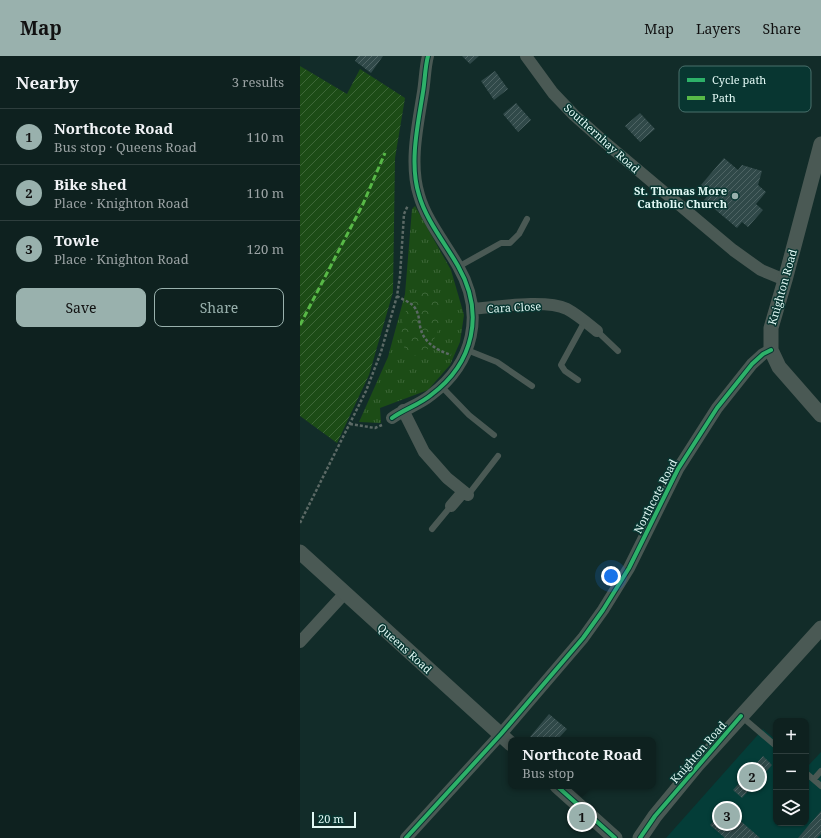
<!DOCTYPE html>
<html lang="en">
<head>
<meta charset="utf-8">
<style>
	:root { --surface:#0e211f; --page:#1c2e2c; --text:#f1f3f6; --muted:#9ba3a4; --line:#2e3e3d; --accent:#99b1ad }
	body { margin:0; font-family:"Noto Serif",serif; background:var(--page); color:var(--text) }
	.controls { position:absolute; right:12px; bottom:12px; display:grid; overflow:hidden; border-radius:8px; box-shadow:0 1px 3px #0004 }
	.controls button { width:36px; height:36px; display:grid; place-items:center; padding:0; border:0; border-bottom:1px solid var(--line); background:var(--surface); color:var(--text); font:20px sans-serif }
	.scale { position:absolute; left:12px; bottom:10px; width:44px; box-sizing:border-box; padding-left:4px; border:2px solid #e1f8f4; border-top:0; font-size:11px; line-height:14px; white-space:nowrap; color:#e1f8f4; -webkit-text-stroke:3px #083631; paint-order:stroke }
	.you { position:absolute; left:311px; top:520px; width:14px; height:14px; margin:-10px; border:3px solid #fff; border-radius:50%; background:#1a73e8; box-shadow:0 0 0 6px #1a73e833 }
	.badge { display:grid; place-items:center; width:26px; height:26px; border-radius:50%; background:var(--accent); color:#111; font-size:13px; font-weight:700 }
	.pin { position:absolute; translate:-50% -50%; border:2px solid #fff; box-shadow:0 1px 4px #0006 }
	.popup { position:absolute; left:208px; top:681px; width:148px; height:52px; box-sizing:border-box; display:grid; place-content:center; border-radius:8px; background:var(--surface); filter:drop-shadow(0 1px 3px #0005); font-size:13px; white-space:nowrap; color:var(--muted) }
	.popup b { font-size:15px; color:var(--text) }
	.popup::after { content:''; position:absolute; left:50%; top:100%; margin-left:-8px; border:8px solid transparent; border-top-color:var(--surface) }
	.list { margin:0; padding:0; list-style:none }
	h2 { display:flex; justify-content:space-between; align-items:center; height:52px; margin:0; padding:0 16px; font-size:17px }
	h2 small { font-size:13px; font-weight:400; color:var(--muted) }
	.list li { display:grid; grid-template-columns:26px 1fr auto; gap:12px; align-items:center; box-sizing:border-box; height:56px; padding:0 16px; border-top:1px solid var(--line) }
	.list b { display:block; font-size:15px; white-space:nowrap }
	.list p { margin:0; font-size:13px; white-space:nowrap; color:var(--muted) }
	.list em { font-size:13px; font-style:normal; color:var(--muted) }
	.actions { display:flex; gap:8px; padding:12px 16px }
	.actions a { flex:1; padding:9px 0; border:1px solid var(--accent); border-radius:8px; text-align:center; font-size:14px; color:var(--accent) }
	.actions .main { background:var(--accent); color:#111 }
	.icon { flex:none; width:22px; height:22px; fill:none; stroke:currentColor; stroke-width:2; stroke-linecap:round; stroke-linejoin:round }
	.map { position:relative; flex:none; width:521px; height:782px; overflow:hidden }
	header { display:flex; align-items:center; gap:24px; box-sizing:border-box; height:56px; padding:0 20px; background:var(--accent); color:#111 }
	header strong { font-size:19px }
	nav { display:flex; gap:22px; margin-inline-start:auto; font-size:14px }
	main { display:flex }
	aside { flex:1; background:var(--surface) }
	.map>svg:first-child { display:block }
	.built { fill:#043d38 }
	.grass { fill:url(#grass-tufts) }
	.park { fill:url(#park-crowns) }
	.garden { fill:url(#garden-furrows) }
	.building { fill:url(#building-hatch) }
	.lines { fill:none; stroke-linecap:round; stroke-linejoin:round }
	.path { stroke:#5b6965; stroke-width:2.5; stroke-dasharray:3 2; stroke-linecap:butt }
	.service { stroke:#4a5954; stroke-width:6 }
	.minor { stroke:#4a5954; stroke-width:12 }
	.tertiary { stroke:#4a5954; stroke-width:15 }
	.quiet { stroke:#58b947; stroke-width:3; stroke-dasharray:6 3; stroke-linecap:butt }
	.cycleway-casing { stroke:#083631; stroke-width:6 }
	.cycleway { stroke:#2db169; stroke-width:4 }
	.poi-dot { fill:#99b1ad; stroke:#083631; stroke-width:1.5 }
	.labels { text-anchor:middle; dominant-baseline:central; stroke-width:3; stroke-linejoin:round; paint-order:stroke }
	.street-label { font-size:11px; fill:#e1f8f4; stroke:#083631 }
	.poi-label { font-size:11px; font-weight:bold; fill:#e1f8f4; stroke:#083631; text-anchor:end }
	.key { fill:#083631; stroke:#49706c; stroke-width:1 }
	.key-label { font-size:11px; fill:#e1f8f4 }
</style>
</head>
<body>
<header>
<strong>Map</strong>
<nav><a>Map</a><a>Layers</a><a>Share</a></nav>
</header>
<main>
<aside>
<h2>Nearby<small>3 results</small></h2>
<ul class="list">
<li><span class="badge">1</span><div><b>Northcote Road</b><p>Bus stop · Queens Road</p></div><em>110 m</em></li>
<li><span class="badge">2</span><div><b>Bike shed</b><p>Place · Knighton Road</p></div><em>110 m</em></li>
<li><span class="badge">3</span><div><b>Towle</b><p>Place · Knighton Road</p></div><em>120 m</em></li>
</ul>
<div class="actions"><a class="main">Save</a><a>Share</a></div>
</aside>
<div class="map">
<svg width="521" height="782" viewBox="0 0 521 782">
	<defs>
		<pattern id="grass-tufts" width="24" height="20" patternUnits="userSpaceOnUse"><rect width="24" height="20" fill="#1c4c16"/><path d="M3 7l-1-3M5 7V3M7 7l1-3M15 17l-1-3M17 17v-4M19 17l1-3" fill="none" stroke="#3d6738"/></pattern>
		<pattern id="park-crowns" width="20" height="18" patternUnits="userSpaceOnUse"><rect width="20" height="18" fill="#1c4c16"/><path d="M2 6a3 3 0 1 1 6 0M12 15a3 3 0 1 1 6 0" fill="none" stroke="#3d6738"/></pattern>
		<pattern id="garden-furrows" width="10" height="10" patternUnits="userSpaceOnUse"><rect width="10" height="10" fill="#1c4c16"/><path d="M-1 1l2-2M0 10L10 0M9 11l2-2" fill="none" stroke="#3d6738"/></pattern>
		<pattern id="building-hatch" width="6" height="6" patternUnits="userSpaceOnUse"><rect width="6" height="6" fill="#304949"/><path d="M-1 1l2-2M0 6l6-6M5 7l2-2" fill="none" stroke="#4e6464"/></pattern>
	</defs>
	<rect width="100%" height="100%" fill="#122c29"/>
	<path class="built" d="M463 673 476 684V767H506V709L508 710 521 696V782H366Z"/>
	<path class="grass" d="M115 150 151 214 164 259 160 286 150 309 128 334 80 352 81 367 59 366 88 301 105 238 112 153Z"/>
	<path class="park" d="M125 233C161 239 128 322 106 294 94 280 107 238 125 233Z"/>
	<path class="garden" d="M0 10 47 38 60 13 105 42 95 102 93 236 69 319 37 387 0 360Z"/>
	<path class="building" d="M58 0H83L71 17 55 5Z
		M162 0H179L170 8Z
		M195 15 208 33 194 44 181 25Z
		M216 47 231 64 218 76 203 58Z
		M340 57 355 73 340 86 325 70Z
		M424 102 438 114 442 109 462 115 458 129 466 136 456 148 463 154 448 171 442 166 437 172 404 144 410 137 401 129Z
		M249 658 267 673 257 684H232L229 682Z
		M463 700 472 709 442 742 433 734Z
		M426 752 460 782H425L410 769Z
		M521 755V778L517 782H498Z"/>
	<g class="lines">
		<path class="path" d="M97 240C103 244 111 246 115 252 119 258 119 264 120 270 123 287 137 294 151 299
			M50 368 75 372 82 369
			M0 467 66 335 81 296 97 240 100 220 104 158 108 149"/>
		<path class="service" d="M158 211 201 187H210L219 178 227 163
			M297 275 318 295
			M167 294 197 306 232 330
			M278 324 265 315 261 309 285 265
			M142 331 169 359 194 379
			M168 439 198 400
			M132 473 151 450
			M441 660 476 690
			M506 717 521 730
			M514 723 521 715"/>
		<path class="minor" d="M226 0 253 37 274 59 301 83 433 194 461 214 485 224
			M172 253C197 251 245 243 267 253 278 259 287 267 297 275
			M103 354 124 396 147 422 168 439
			M92 362C104 353 119 349 131 339 174 307 185 257 158 210 145 187 126 164 119 139 109 107 118 68 123 36 125 24 125 11 128 0
			M151 450 163 436
			M0 586 45 537
			M106 782 201 678 283 582 303 554 329 512 378 413 417 352 452 308 463 298 471 294"/>
		<path class="tertiary" d="M521 88 485 224 471 272V294L479 311 521 359
			M0 496 211 688
			M257 730 315 782
			M340 782 355 760 397 709 521 572"/>
		<path class="quiet" d="M0 269 63 148 85 97"/>
		<defs>
			<path id="cycleway" d="M92 362C104 353 119 349 131 339 174 307 185 257 158 210 145 187 126 164 119 139 109 107 118 68 123 36 125 24 125 11 128 0
				M257 730 315 782
				M106 782 201 678 283 582 303 554 329 512 378 413 417 352 452 308 463 298 471 294
				M340 782 355 760 441 660"/>
		</defs>
		<use href="#cycleway" class="cycleway-casing"/>
		<use href="#cycleway" class="cycleway"/>
	</g>
	<circle class="poi-dot" cx="435" cy="140" r="4"/>
	<g class="labels">
		<g class="street-label">
			<text transform="translate(302 82) rotate(42)">Southernhay Road</text>
			<text transform="translate(482 231) rotate(-74)">Knighton Road</text>
			<text transform="translate(214 251) rotate(-3)">Cara Close</text>
			<text transform="translate(355 440) rotate(-63)">Northcote Road</text>
			<text transform="translate(105 592) rotate(42)">Queens Road</text>
			<text transform="translate(398 696) rotate(-49)">Knighton Road</text>
		</g>
		<g class="poi-label">
			<text x="427" y="134">St. Thomas More<tspan x="427" dy="13">Catholic Church</tspan></text>
		</g>
	</g>
	<rect x="379" y="10" width="132" height="46" rx="6" class="key"/>
	<rect x="387" y="22" width="18" height="4" fill="#2db169"/>
	<rect x="387" y="40" width="18" height="4" fill="#58b947"/>
	<g class="key-label">
		<text x="412" y="28">Cycle path</text>
		<text x="412" y="46">Path</text>
	</g>
</svg>
<div class="controls">
<button>+</button>
<button>−</button>
<button><svg class="icon" aria-label="layers" viewBox="0 0 24 24"><path d="M12 4l9 5-9 5-9-5zM3 14l9 5 9-5"/></svg></button>
</div>
<div class="scale">20 m</div>
<div class="you"></div>
<div class="pin badge" style="left:282px;top:761px">1</div>
<div class="popup"><b>Northcote Road</b>Bus stop</div>
<div class="pin badge" style="left:452px;top:721px">2</div>
<div class="pin badge" style="left:427px;top:760px">3</div>
</div>
</main>
</body>
</html>
